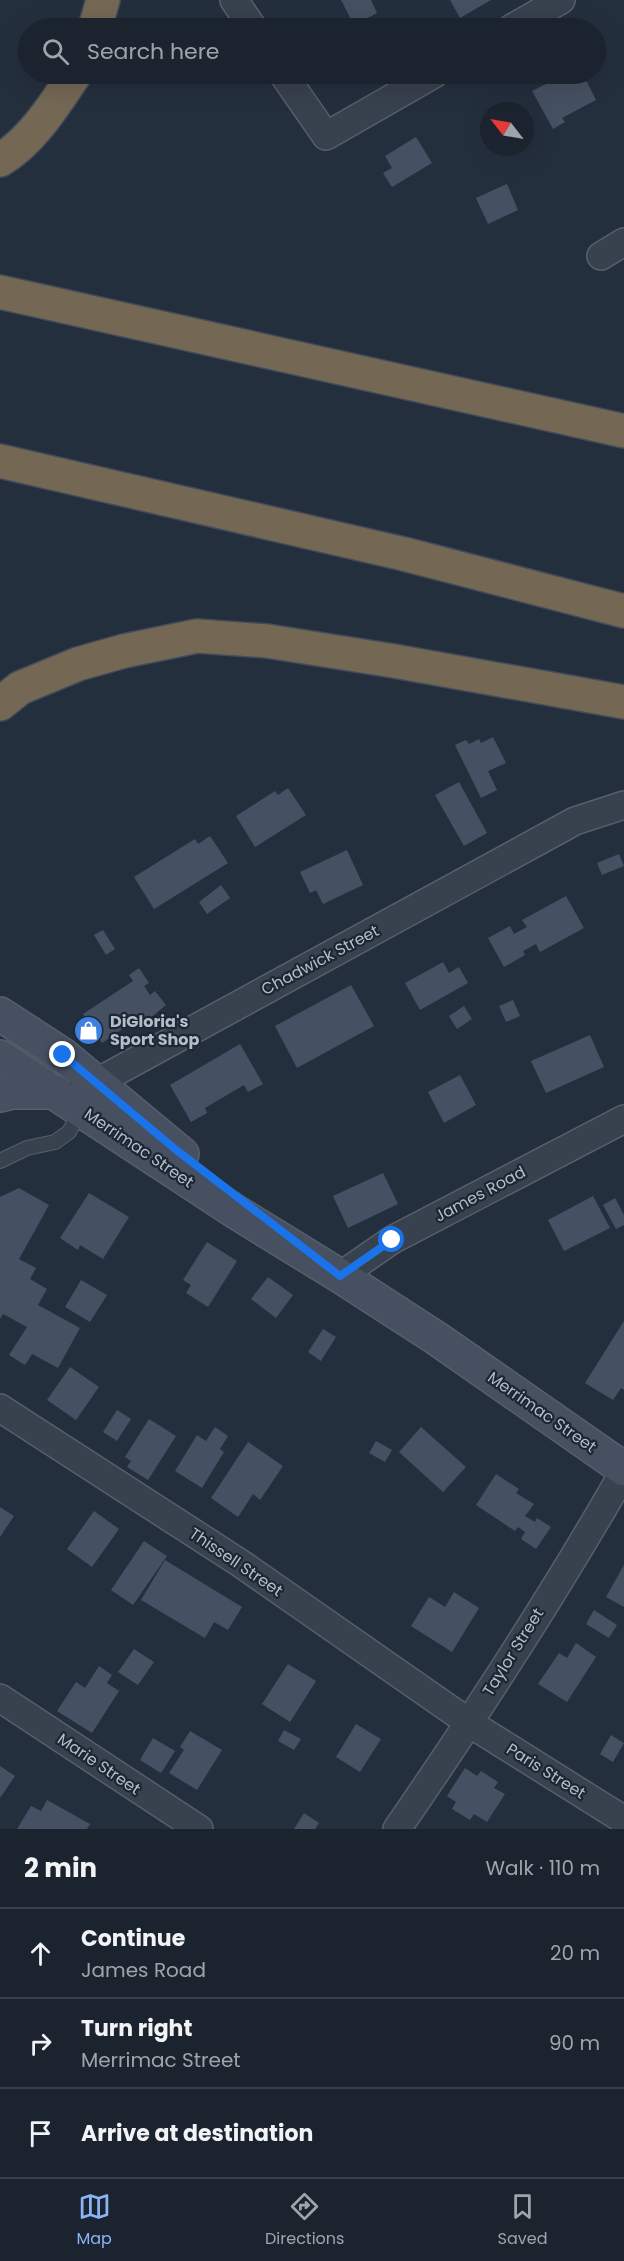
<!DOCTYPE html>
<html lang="en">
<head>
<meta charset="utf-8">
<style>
	:root { --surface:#1b232e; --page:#282f3a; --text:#f1f3f6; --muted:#a0a4aa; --line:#39404a; --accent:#8ab4f8 }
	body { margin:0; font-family:Poppins,sans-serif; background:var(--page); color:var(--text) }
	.compass { position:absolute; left:480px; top:102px; width:54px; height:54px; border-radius:50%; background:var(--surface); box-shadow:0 6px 24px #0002; rotate:301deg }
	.stop { position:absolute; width:18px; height:18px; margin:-14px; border:4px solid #1a73e8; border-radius:50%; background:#fff }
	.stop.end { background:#1a73e8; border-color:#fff; box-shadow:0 2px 6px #0008 }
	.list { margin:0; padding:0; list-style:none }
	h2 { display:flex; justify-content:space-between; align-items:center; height:78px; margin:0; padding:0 24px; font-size:26px }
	h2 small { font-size:20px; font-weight:400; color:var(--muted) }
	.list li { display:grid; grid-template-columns:39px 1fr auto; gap:18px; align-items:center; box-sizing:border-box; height:90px; padding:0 24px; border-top:2px solid var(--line) }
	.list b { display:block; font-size:22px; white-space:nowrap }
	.list p { margin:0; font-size:20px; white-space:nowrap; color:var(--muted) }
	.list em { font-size:20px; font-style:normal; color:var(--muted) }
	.icon { flex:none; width:33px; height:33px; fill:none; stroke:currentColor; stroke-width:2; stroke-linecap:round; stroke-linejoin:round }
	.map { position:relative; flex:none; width:624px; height:1829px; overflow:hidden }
	.search { position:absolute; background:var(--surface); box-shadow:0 6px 24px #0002; left:18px; right:18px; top:18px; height:66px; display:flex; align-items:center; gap:15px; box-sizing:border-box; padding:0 21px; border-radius:33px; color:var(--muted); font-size:22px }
	.sheet { height:348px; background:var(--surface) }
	nav { display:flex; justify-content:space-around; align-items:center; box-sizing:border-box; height:84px; border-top:2px solid var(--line); background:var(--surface); font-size:16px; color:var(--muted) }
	nav a { display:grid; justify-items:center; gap:3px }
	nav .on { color:var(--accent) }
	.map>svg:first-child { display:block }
	.building { fill:#455162 }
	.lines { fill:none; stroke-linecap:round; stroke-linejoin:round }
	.service-casing { stroke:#565f6c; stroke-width:16 }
	.minor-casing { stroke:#565f6c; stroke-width:30 }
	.secondary-casing { stroke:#565f6c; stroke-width:36 }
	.motorway-casing { stroke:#434c59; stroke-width:36 }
	.service { stroke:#38414e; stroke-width:14 }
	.minor { stroke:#38414e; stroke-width:27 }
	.secondary { stroke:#465061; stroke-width:33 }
	.motorway { stroke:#746855; stroke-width:33 }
	.route { stroke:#1a73e8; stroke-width:8 }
	.labels { text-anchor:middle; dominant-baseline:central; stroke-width:4.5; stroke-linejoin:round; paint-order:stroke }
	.street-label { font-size:16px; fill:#b4bcc9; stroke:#1d2633 }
	.poi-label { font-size:16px; font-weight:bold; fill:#b4bcc9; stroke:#1d2633; text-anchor:start }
</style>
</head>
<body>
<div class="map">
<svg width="624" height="1829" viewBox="0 0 624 1829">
	<rect width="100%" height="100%" fill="#242f3e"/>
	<path class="building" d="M341 0H371L377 13 354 25Z
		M450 0H491L460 18Z
		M566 74H583L596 100 562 118 565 122 553 129 532 91Z
		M416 137 432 163 392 187 383 173 392 168 385 156Z
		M507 184 518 210 488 224 476 198Z
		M493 737 506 763 488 771 497 790 481 798 455 745 466 740 469 744 479 739 481 743Z
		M459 782 487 833 464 846 435 795Z
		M288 788 306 815 255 847 236 816 275 791 278 795Z
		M210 836 228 863 154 909 134 877 195 839 198 844Z
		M347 850 363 885 323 904 316 890 310 893 300 872Z
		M619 854 624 866 602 875 597 863Z
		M221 885 230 898 207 914 199 902Z
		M566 896 584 928 540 952 536 944 523 951 525 955 504 967 488 938 510 926 514 934 527 927 522 920Z
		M103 930 115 949 106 955 94 935Z
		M443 962 449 973 459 967 468 983 420 1010 405 983Z
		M139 968 149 983 144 986 150 995 155 991 166 1005 148 1020 137 1019 102 1043 83 1014 133 981 129 975Z
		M351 985 374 1026 297 1068 275 1026Z
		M513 1000 520 1016 506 1022 499 1006Z
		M464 1006 472 1019 457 1029 449 1016Z
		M590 1035 604 1067 546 1093 531 1061Z
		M240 1044 263 1084 248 1092 244 1085 205 1108 207 1113 191 1122 170 1085Z
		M460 1075 476 1105 444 1123 428 1092Z
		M383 1173 398 1204 348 1228 333 1196Z
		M19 1188 49 1205 19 1259 36 1268 30 1279 47 1289 38 1305 80 1328 58 1368 32 1354 25 1365 9 1355 27 1327 3 1314 0 1319V1197Z
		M89 1193 129 1217 103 1259 80 1245 78 1250 60 1238Z
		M593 1196 610 1228 564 1251 548 1220Z
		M615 1198 624 1215V1225L616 1229 603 1205Z
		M207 1242 237 1261 208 1307 186 1293 191 1285 183 1280Z
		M268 1277 293 1295 276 1318 251 1299Z
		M81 1280 107 1295 90 1322 65 1307Z
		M624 1321V1390L621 1388 613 1400 585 1383Z
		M323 1329 336 1337 321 1361 308 1352Z
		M70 1367 99 1387 76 1420 47 1400Z
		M117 1410 131 1419 117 1441 103 1432Z
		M149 1419 176 1436 148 1480 127 1467 131 1461 125 1457Z
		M215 1427 228 1436 220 1449 224 1452 202 1488 175 1471 197 1435 206 1441Z
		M421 1427 466 1467 443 1492 399 1452Z
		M376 1441 392 1450 385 1462 369 1453Z
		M248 1442 283 1466 260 1500 253 1494 238 1517 211 1498Z
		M496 1474 519 1489 516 1493 534 1504 525 1516 535 1522 537 1518 551 1527 536 1549 521 1539 525 1532 518 1527 515 1531 476 1505Z
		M0 1507 14 1516 0 1537Z
		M94 1511 119 1529 92 1567 67 1549Z
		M144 1541 167 1556 133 1605 111 1590Z
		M165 1560 242 1607 228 1630 214 1622 205 1638 141 1600Z
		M624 1565V1607L606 1597Z
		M454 1592 479 1608 452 1652 411 1626 429 1597 445 1607Z
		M594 1610 617 1625 609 1638 586 1624Z
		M576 1643 596 1657 567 1702 538 1684 559 1653 567 1658Z
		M134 1649 154 1662 138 1685 118 1672Z
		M288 1664 316 1681 290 1722 262 1704Z
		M99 1666 112 1675 107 1683 119 1691 92 1733 57 1711 76 1682 85 1688Z
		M356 1724 381 1739 360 1772 336 1757Z
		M284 1730 301 1739 294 1750 278 1741Z
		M190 1731 222 1750 197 1790 169 1773 184 1750 180 1747Z
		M611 1735 624 1743 613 1762 600 1754Z
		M153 1738 175 1751 161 1773 140 1760Z
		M0 1766 15 1776 0 1798Z
		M465 1768 477 1776 481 1771 498 1782 494 1788 505 1794 487 1822 474 1814 470 1820 452 1809 456 1802 447 1796Z
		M47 1800 90 1824 87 1829H17L31 1806 41 1811Z
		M304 1813 319 1823 315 1829H294Z"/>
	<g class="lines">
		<defs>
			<path id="service" d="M0 1161 27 1148 55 1142 69 1132 81 1110"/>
			<path id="minor" d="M234 0 253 28
				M512 28 561 0
				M283 74 326 136 434 74
				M601 256 624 242
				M79 1092 575 821 624 805
				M340 1276 392 1240 624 1119
				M0 1408 240 1563 474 1726 624 1820
				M0 1698 199 1829
				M397 1829C477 1713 554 1594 624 1472"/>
			<path id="secondary" d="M0 1014 63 1055 182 1154
				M0 1057 236 1212 340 1276 436 1338 624 1469
				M0 1095 12 1092H55"/>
			<path id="motorway" d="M95 28 103 0
				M0 160C32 141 55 104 75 74
				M0 292 624 431
				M0 461 404 554 624 611
				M0 704 20 688 78 664 124 651 197 636 267 641 394 661 624 702"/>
		</defs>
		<use href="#service" class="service-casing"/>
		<use href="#minor" class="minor-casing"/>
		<use href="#secondary" class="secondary-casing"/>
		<use href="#motorway" class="motorway-casing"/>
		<use href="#service" class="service"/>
		<use href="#minor" class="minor"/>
		<use href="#secondary" class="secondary"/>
		<use href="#motorway" class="motorway"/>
	</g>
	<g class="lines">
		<path class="route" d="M63 1055 175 1149 340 1276 392 1240"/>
	</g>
	<defs>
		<symbol id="shop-disc" viewBox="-11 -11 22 22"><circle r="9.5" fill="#3f7fe0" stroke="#1d2633"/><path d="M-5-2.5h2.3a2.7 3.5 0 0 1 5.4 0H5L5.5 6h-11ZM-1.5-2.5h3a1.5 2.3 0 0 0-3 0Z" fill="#fff"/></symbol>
	</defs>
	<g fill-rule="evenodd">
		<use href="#shop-disc" x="72" y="1014" width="33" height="33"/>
	</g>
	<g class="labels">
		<g class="street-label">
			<text transform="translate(320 960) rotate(-28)">Chadwick Street</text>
			<text transform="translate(139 1148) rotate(34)">Merrimac Street</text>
			<text transform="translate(480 1194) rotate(-28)">James Road</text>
			<text transform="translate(542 1412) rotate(35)">Merrimac Street</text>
			<text transform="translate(236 1562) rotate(34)">Thissell Street</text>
			<text transform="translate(513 1652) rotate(-58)">Taylor Street</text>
			<text transform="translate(99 1764) rotate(34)">Marie Street</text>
			<text transform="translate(546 1771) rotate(32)">Paris Street</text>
		</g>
		<g class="poi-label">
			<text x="110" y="1021">DiGloria's<tspan x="110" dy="18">Sport Shop</tspan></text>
		</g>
	</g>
</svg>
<svg class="compass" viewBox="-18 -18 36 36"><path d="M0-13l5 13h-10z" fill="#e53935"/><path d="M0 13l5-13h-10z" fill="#a0a4aa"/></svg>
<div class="stop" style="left:392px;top:1240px"></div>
<div class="stop end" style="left:63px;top:1055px"></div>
<div class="search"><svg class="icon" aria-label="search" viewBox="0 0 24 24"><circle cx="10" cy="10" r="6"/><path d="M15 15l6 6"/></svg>Search here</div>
</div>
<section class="sheet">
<h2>2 min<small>Walk · 110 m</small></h2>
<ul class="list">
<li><svg class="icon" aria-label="ahead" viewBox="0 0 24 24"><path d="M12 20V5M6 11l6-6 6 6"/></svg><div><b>Continue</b><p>James Road</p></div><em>20 m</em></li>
<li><svg class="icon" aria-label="right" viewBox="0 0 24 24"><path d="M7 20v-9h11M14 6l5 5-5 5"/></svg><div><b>Turn right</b><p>Merrimac Street</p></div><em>90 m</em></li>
<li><svg class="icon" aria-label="arrive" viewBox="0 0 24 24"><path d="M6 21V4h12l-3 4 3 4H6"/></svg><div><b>Arrive at destination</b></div></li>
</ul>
</section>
<nav>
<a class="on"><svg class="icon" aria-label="map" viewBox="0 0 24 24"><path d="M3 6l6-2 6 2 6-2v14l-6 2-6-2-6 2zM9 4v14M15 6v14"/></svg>Map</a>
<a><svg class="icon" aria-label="directions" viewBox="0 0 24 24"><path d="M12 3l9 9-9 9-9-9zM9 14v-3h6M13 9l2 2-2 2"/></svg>Directions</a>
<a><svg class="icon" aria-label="saved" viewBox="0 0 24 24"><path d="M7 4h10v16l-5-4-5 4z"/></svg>Saved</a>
</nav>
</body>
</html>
